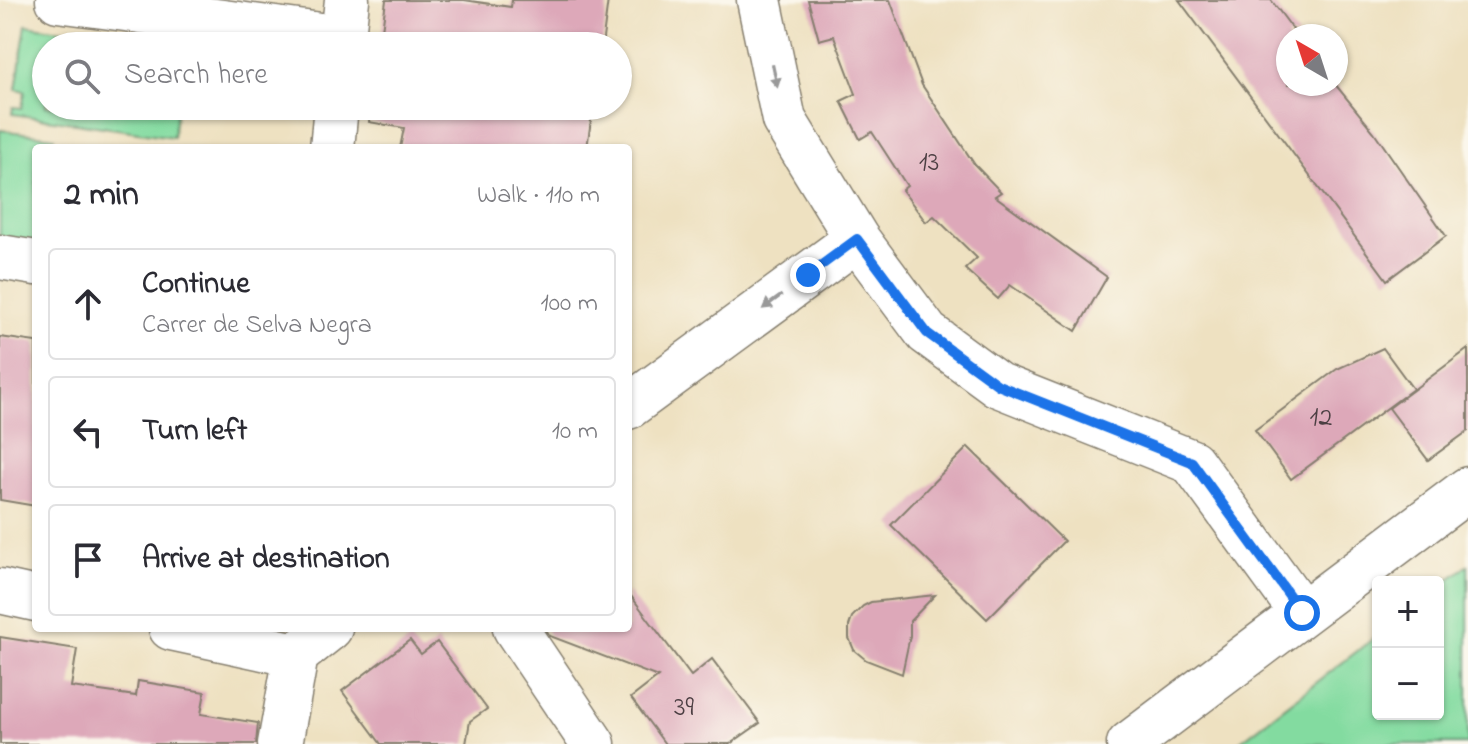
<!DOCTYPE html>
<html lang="en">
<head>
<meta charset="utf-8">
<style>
	:root { --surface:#fff; --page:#f2f2f3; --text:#2b2b33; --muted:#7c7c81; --line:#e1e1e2 }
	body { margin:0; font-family:"Indie Flower",sans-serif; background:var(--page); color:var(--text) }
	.controls { position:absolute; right:24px; bottom:24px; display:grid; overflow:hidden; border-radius:8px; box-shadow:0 2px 6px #0004 }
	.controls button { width:72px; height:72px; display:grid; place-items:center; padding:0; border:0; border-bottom:2px solid var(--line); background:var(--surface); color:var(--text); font:40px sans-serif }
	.compass { position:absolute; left:1276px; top:24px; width:72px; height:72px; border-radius:50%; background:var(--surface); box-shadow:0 2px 6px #0004; rotate:321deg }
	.stop { position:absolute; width:24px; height:24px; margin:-18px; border:6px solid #1a73e8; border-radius:50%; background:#fff }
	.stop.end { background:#1a73e8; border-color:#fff; box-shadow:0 2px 8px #0008 }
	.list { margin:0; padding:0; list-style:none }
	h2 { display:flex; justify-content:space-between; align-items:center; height:104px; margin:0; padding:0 32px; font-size:34px }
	h2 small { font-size:26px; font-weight:400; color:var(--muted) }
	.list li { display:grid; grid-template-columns:52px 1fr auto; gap:24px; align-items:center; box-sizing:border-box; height:112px; margin:0 16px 16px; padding:0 16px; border:2px solid var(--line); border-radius:8px }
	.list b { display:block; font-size:30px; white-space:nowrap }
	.list p { margin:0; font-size:26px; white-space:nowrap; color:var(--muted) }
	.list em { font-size:26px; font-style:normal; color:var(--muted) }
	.icon { flex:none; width:44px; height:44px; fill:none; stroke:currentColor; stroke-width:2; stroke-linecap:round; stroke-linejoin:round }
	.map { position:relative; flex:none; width:1468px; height:744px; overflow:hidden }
	.search { position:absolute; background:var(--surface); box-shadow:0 2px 6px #0004; left:32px; top:32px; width:600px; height:88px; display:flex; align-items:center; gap:20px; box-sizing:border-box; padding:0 28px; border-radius:44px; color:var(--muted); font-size:30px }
	.panel { position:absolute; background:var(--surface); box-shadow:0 2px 6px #0004; left:32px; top:144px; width:600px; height:488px; border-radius:8px }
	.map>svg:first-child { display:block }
	.green { fill:#83dba0; stroke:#507c5e; stroke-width:2 }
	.building { fill:#dda8b9 }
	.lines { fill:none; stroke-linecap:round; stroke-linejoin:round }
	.street-casing { stroke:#857e6e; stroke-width:47 }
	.street { stroke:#fff; stroke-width:44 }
	.oneway { fill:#999 }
	.route { stroke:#1a73e8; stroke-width:10 }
	.labels { text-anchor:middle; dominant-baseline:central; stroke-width:7; stroke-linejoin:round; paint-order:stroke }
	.number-label { font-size:28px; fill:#4c3f43 }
</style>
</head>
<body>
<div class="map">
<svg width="1468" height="744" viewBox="0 0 1468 744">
	<rect width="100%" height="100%" fill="#fbf7ec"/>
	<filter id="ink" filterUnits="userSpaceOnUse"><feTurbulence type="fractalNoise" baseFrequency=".0125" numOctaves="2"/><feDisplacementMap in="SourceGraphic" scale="16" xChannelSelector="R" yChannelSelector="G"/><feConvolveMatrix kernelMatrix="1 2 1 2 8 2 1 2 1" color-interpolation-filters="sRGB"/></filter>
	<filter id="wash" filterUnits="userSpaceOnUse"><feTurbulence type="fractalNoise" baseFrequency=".006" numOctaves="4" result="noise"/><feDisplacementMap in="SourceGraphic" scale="32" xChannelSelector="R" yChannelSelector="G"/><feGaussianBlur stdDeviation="1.8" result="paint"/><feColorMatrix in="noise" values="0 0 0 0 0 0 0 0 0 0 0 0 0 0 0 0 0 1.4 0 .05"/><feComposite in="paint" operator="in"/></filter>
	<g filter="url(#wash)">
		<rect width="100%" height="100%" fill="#eee1c1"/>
		<path class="green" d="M26 25 173 46H46V106H177L173 137 12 114 13 107 22 108 25 91 16 89Z
			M0 130 54 137 52 148H36V243L0 239Z
			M1468 565V744H1237L1378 635V714H1438V588Z"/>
		<g id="blocks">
			<path class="building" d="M386 0H464L511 7 512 0H608L602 46H380Z
				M808 0H890L922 85 975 165 1001 192 995 196 1107 277 1076 331 1010 285 998 299 965 269 977 258 934 216 926 222 902 190 907 186 872 132 860 139 841 101 856 94 834 36 819 40Z
				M1179 0H1271L1298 36H1288V84H1335L1374 132 1446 236 1387 280Z
				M371 106H593L587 148H400L404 128 369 122Z
				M0 337 36 342V506L0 500Z
				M1383 348 1413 389 1291 479 1255 430 1337 369Z
				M1468 349V431L1428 460 1389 408Z
				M968 447 1064 541 987 619 891 525Z
				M628 592 691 676 712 659 760 723 730 744H665L631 698 658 677 550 636 545 628H628Z
				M935 595 910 621V636L902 674 866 660 854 650 849 638V626L852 617 863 606 871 602Z
				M0 637 77 649 71 687 136 696 138 681 205 692 201 714 258 723 256 744H0Z
				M410 640 421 654 437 642 487 709 470 721 466 744H381L342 691Z"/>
		</g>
	</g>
	<g filter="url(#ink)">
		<use href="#blocks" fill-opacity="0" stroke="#857e6e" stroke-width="2"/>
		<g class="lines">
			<defs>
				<path id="street" d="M58 0 343 38
					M759 0 784 120 857 239 927 333 998 385 1192 462 1302 613
					M342 46 347 0
					M332 148 336 106
					M0 257 36 263
					M628 407 857 239
					M0 591 36 599
					M171 628 296 655 280 744
					M515 628 593 744
					M296 655 330 628
					M1129 744 1468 489"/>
			</defs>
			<use href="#street" class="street-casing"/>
			<use href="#street" class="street"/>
		</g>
		<defs><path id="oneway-solid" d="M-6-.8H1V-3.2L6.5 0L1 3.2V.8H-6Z" transform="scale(2)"/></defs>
		<g class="oneway">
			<use href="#oneway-solid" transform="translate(775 76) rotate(78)"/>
			<use href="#oneway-solid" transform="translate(772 302) rotate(144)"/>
		</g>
	</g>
	<g class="lines" filter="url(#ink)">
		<path class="route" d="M808 275 857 239 927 333 998 385 1192 462 1302 613"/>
	</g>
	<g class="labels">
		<g class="number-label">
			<text x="929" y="163">13</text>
			<text x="1321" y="418">12</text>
			<text x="684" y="708">39</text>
		</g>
	</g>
</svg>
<div class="controls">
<button>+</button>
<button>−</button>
</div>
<svg class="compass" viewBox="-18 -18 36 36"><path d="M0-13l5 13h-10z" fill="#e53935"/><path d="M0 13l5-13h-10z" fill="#7c7c81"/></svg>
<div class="stop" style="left:1302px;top:613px"></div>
<div class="stop end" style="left:808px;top:275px"></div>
<div class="search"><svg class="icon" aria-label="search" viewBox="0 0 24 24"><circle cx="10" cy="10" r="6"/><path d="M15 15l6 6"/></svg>Search here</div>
<section class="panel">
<h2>2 min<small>Walk · 110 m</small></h2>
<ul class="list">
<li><svg class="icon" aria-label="ahead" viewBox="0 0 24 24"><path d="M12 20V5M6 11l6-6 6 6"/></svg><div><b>Continue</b><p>Carrer de Selva Negra</p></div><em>100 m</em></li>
<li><svg class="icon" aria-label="left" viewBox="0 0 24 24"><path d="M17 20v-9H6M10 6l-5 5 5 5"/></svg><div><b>Turn left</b></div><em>10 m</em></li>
<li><svg class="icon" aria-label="arrive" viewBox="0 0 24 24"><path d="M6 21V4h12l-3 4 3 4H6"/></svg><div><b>Arrive at destination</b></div></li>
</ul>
</section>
</div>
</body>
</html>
